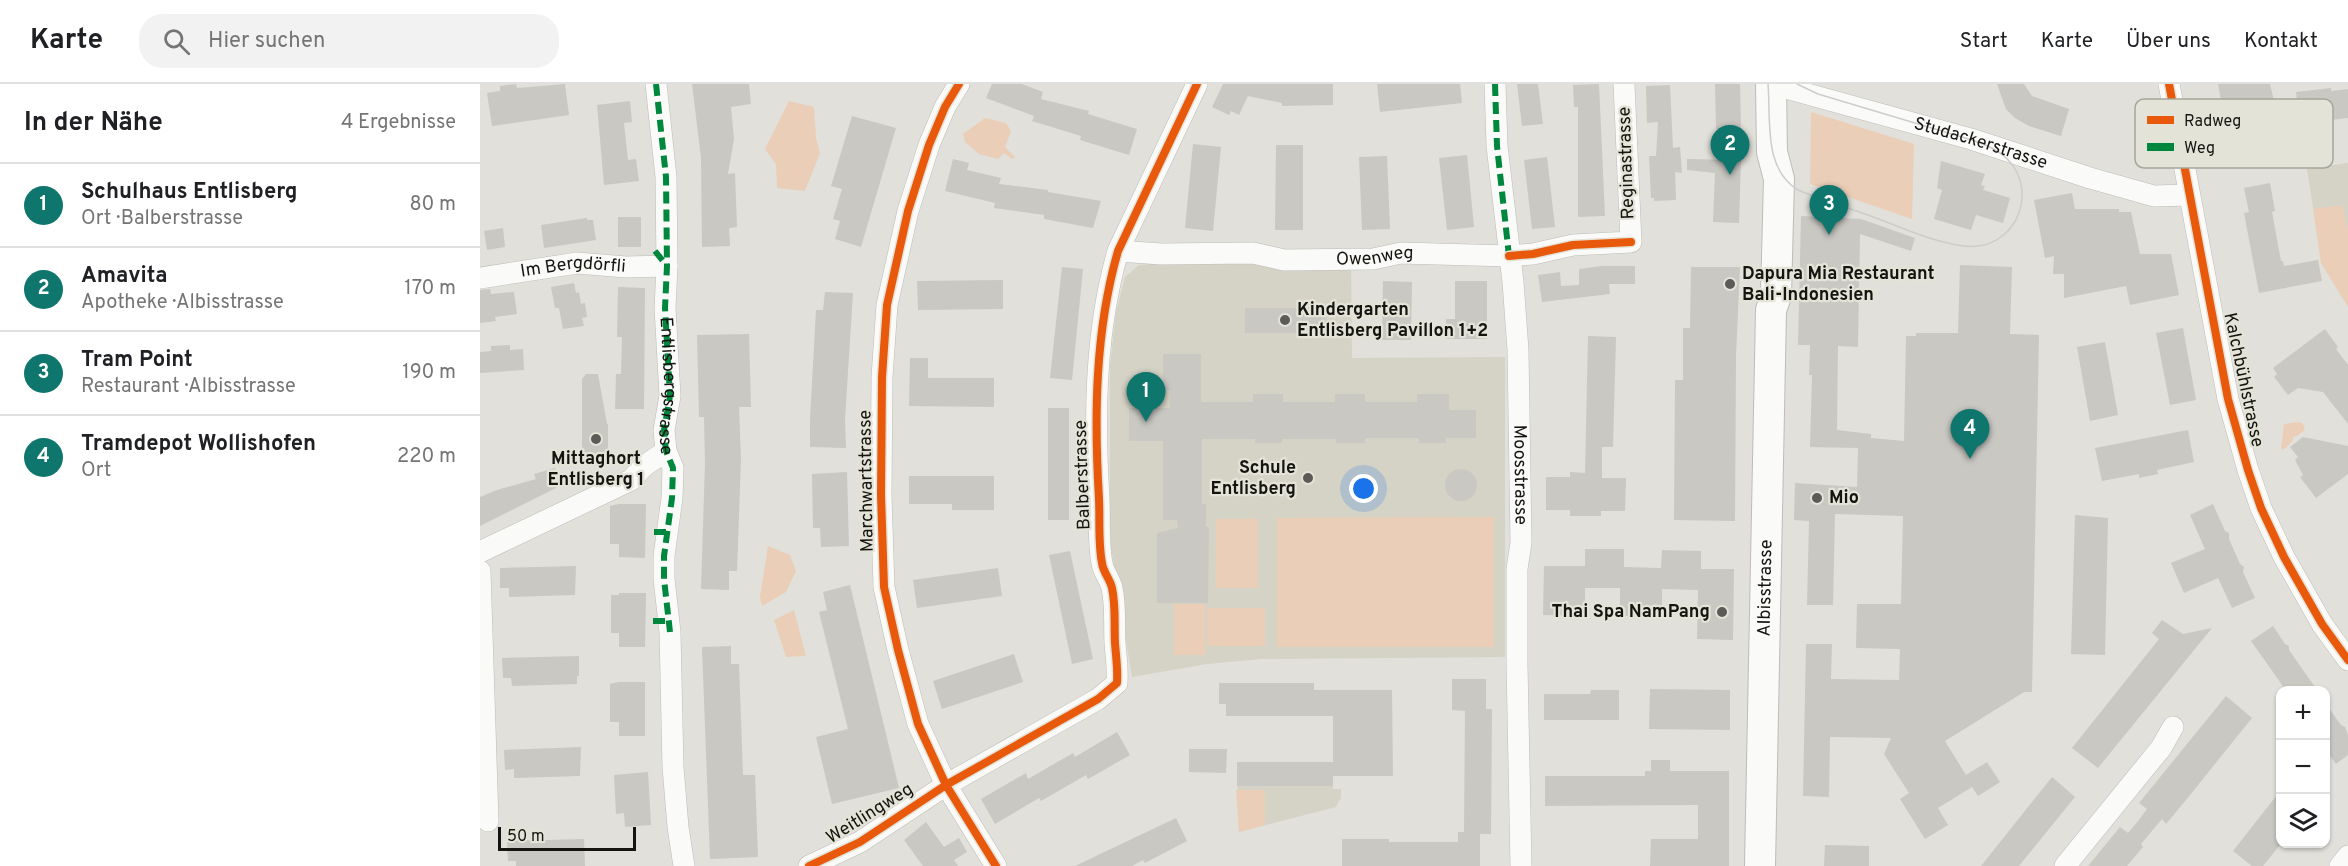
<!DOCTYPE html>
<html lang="de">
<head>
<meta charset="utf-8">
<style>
	:root { --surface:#fff; --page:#f2f2f2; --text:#202124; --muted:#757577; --line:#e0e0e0; --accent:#0f766e }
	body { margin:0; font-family:Overpass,sans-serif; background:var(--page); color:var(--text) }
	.controls { position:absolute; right:18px; bottom:18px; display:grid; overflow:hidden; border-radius:12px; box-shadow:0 2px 4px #0004 }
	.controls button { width:54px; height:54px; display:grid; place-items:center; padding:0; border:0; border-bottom:2px solid var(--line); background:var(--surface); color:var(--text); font:30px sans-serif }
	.scale { position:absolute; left:18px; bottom:15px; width:138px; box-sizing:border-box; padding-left:6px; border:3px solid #151410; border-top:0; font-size:16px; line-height:21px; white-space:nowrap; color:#151410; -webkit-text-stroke:4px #e4e3d7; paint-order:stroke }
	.you { position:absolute; left:884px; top:405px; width:21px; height:21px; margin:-15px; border:4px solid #fff; border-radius:50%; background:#1a73e8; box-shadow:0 0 0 9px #1a73e833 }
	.badge { display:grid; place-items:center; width:39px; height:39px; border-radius:50%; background:var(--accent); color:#fff; font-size:20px; font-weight:700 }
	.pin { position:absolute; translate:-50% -50px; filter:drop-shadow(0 2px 3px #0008) }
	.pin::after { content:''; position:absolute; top:32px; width:21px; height:18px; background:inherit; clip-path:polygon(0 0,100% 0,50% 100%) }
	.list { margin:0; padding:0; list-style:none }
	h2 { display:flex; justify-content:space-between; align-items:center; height:78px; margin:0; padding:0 24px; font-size:26px }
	h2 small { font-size:20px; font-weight:400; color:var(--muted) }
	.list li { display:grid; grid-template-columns:39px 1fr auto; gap:18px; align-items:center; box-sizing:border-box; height:84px; padding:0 24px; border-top:2px solid var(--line) }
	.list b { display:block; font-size:22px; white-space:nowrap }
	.list p { margin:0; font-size:20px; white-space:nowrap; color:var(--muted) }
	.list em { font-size:20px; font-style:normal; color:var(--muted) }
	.icon { flex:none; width:33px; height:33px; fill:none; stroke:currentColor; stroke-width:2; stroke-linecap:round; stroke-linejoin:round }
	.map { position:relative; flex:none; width:1868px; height:782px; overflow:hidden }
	header { display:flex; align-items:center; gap:36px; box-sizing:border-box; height:84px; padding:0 30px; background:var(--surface); border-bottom:2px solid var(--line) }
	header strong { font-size:28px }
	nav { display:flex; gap:33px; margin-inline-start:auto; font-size:21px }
	.search { width:420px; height:54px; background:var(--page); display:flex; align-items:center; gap:15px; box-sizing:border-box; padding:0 21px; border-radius:24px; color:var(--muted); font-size:22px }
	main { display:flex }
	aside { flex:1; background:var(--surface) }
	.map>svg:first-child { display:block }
	.built { fill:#d5d3c6 }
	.green { fill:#ebceb7 }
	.building { fill:#c9c8c3 }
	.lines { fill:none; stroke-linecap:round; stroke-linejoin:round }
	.street-casing { stroke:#bdbcb7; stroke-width:22 }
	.secondary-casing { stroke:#bdbcb7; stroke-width:32 }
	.street { stroke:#fafaf9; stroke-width:21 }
	.secondary { stroke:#fafaf9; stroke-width:30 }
	.tram { stroke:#cecdcc; stroke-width:1.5 }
	.quiet { stroke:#00873e; stroke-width:6; stroke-dasharray:12 6; stroke-linecap:butt }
	.cycleway-casing { stroke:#e4e3d7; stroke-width:11 }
	.cycleway { stroke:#e8590c; stroke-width:8 }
	.poi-dot { fill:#5c5b57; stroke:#e4e3d7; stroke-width:2 }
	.labels { text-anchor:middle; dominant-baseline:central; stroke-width:4.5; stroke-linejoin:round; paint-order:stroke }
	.street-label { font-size:18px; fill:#151410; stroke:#e4e3d7 }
	.poi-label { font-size:18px; font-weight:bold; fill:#151410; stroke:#e4e3d7; text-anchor:start }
	.key { fill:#e4e3d7; stroke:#a6a59b; stroke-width:1.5 }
	.key-label { font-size:16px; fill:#151410 }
</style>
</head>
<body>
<header>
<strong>Karte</strong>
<div class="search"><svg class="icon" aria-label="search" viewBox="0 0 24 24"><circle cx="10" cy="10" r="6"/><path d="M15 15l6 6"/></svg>Hier suchen</div>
<nav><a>Start</a><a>Karte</a><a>Über uns</a><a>Kontakt</a></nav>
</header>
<main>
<aside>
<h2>In der Nähe<small>4 Ergebnisse</small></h2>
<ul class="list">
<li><span class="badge">1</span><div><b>Schulhaus Entlisberg</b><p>Ort · Balberstrasse</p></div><em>80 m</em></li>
<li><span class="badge">2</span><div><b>Amavita</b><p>Apotheke · Albisstrasse</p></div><em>170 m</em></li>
<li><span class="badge">3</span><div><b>Tram Point</b><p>Restaurant · Albisstrasse</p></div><em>190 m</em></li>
<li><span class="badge">4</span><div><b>Tramdepot Wollishofen</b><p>Ort</p></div><em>220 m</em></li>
</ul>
</aside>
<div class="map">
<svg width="1868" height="782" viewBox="0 0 1868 782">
	<rect width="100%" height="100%" fill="#e1e0da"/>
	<path class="built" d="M1868 79V223L1842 180 1827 85Z
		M871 179 872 274 1025 273V573L781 575 727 580 652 593 631 463 630 431V282L636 228 645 193 659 181 669 180Z
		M757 678H853V705H861V715L859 716 856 723 759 748Z"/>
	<path class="green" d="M309 17 334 23 336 54 340 69 325 107 297 104 296 80 285 65Z
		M1331 28 1434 60 1432 135 1330 100Z
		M505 34 526 39 531 47 525 63 535 73 532 75 524 69 518 75 499 70 485 58 483 50Z
		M1862 121 1868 147V223L1841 179 1833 125Z
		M1819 338 1823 340 1825 346 1817 352 1813 353V356L1806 364 1801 366 1804 340Z
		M1014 433V563H797V434Z
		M736 435H778V504H736Z
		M288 462 310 471 316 487 306 508 282 522 280 513Z
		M694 520H725V571H694Z
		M727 524H785V562H727Z
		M314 526 326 572 306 573 294 536Z
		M756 706H785V741L759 748Z"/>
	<path class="building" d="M36 0 37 4 85 0 89 31 12 42 7 9 20 7V2Z
		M212 0H269L271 20 251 23 254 55 248 90 255 89 257 143 249 144 250 162 222 163 221 74Z
		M512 0H542L563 8 561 15 609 27 608 30 657 45 649 71 600 56 601 52 552 37 554 32 506 14Z
		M743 0H853V21L802 22V19L768 12 759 31 751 27 749 31 732 23Z
		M897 0H980L982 19 900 28Z
		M1037 0H1058L1063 40 1042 42Z
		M1119 0 1125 132 1098 133V23H1094L1093 1Z
		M1235 0H1260L1261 45H1236Z
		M1517 0H1544L1552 12 1589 25 1581 52 1549 42 1535 34 1526 25Z
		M1738 0H1790L1794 17 1780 20 1781 25 1757 29 1756 24 1743 27Z
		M1190 1 1193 64 1200 63 1202 89 1195 88 1196 116 1174 117V114H1171L1169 72H1176L1178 38 1167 39 1166 2Z
		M1851 4V7L1868 5V34L1834 38V33L1819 35 1816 8Z
		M150 17 152 38 144 39 148 76 156 75 159 97 124 101 117 21Z
		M372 32 416 44 381 163 355 155 360 137 353 135 362 105 351 102Z
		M713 60 741 63 733 147 705 144Z
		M796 61H823V146H795Z
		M987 71 994 143 967 146 959 74Z
		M907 72 910 145 882 146 879 73Z
		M1067 73 1075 143 1052 145 1044 76Z
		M473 75 489 79 487 86 521 94 519 100 568 106V108L621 117 613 144 564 135V131L514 124 515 119 465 107Z
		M1207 75 1261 76 1259 139 1233 138 1235 89 1207 86Z
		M1461 77 1505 90 1501 101 1505 102 1503 106 1530 114 1523 139 1496 131 1491 146 1454 135 1462 106 1457 104Z
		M1790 99 1795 127 1792 128 1801 177H1803L1804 182 1838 176 1842 197 1779 209 1764 129 1769 128 1764 104Z
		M1592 109 1595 125H1639V128H1651L1660 170H1691L1699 211 1650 221 1646 202 1584 214V190H1573L1574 172 1565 174 1554 116Z
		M1321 132 1381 135 1435 154 1431 167 1380 150 1378 263 1358 262 1357 346 1391 350V354L1424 357 1426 252H1436V249H1478L1480 181 1532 183 1530 250 1559 251 1552 608H1544L1465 657 1486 691 1507 678 1520 698 1498 712 1492 703 1458 724 1468 741 1445 755 1420 715 1429 709 1404 670 1411 654 1350 653 1349 713 1323 712 1326 560H1352L1351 595 1419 596 1420 565 1376 564 1377 520H1421L1423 432 1355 430 1353 521H1327L1329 437 1314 436 1315 399 1377 403 1378 364 1330 363 1332 291H1329L1330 261H1318Z
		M138 133H161V163H138Z
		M107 134V136H113L116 156 64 164 61 141Z
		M23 144 25 163 7 166 4 147Z
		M1122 182H1155V200H1129L1130 210 1062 218 1058 191 1080 188 1081 202 1099 201V185Z
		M582 183 603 185 592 296 570 294Z
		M1211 183H1260L1256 272 1255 437 1194 436 1195 296H1203V244H1210Z
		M523 196V225L438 226 437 197Z
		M903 197 932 198 931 256H902Z
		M975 197H1007V255H966V235H975Z
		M94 199 96 209 99 208 101 220 105 219 107 233 102 234 104 242 83 245 79 224H75L71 203Z
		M138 203 165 204 164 325H135L136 290H141L142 253H137Z
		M10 205 11 210 34 208 37 230 15 233 16 237 0 239V206Z
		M345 208 373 209 365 335 366 364 330 363V335L336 226H343Z
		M765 224H845V249H765Z
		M1703 244 1716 316 1690 321 1676 249Z
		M1845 245 1858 263 1856 265 1868 281V340L1843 308 1818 304 1808 311 1794 293 1797 290 1793 284Z
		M269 250 271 323H259L261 375 257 487H249V506L221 505 225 379 224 333H219L217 251Z
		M1108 252 1136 253 1133 363H1122V394H1146L1145 427H1121V432H1090V426H1066V393H1090V388L1105 389Z
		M1625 258 1638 331 1610 337 1597 263Z
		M30 261V266L43 265 44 286 0 289V268L11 267V262Z
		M683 270H721V318H773V310H803V318H855V310H885V318H937V310H969V326H996V354H966V359H939V354H885V359H856V355H802V359H775V355H722V420H726V443H729L728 519H677V449L698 444 697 436H683V357H649V324H690L691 307 683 306Z
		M430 274H448V294H514V323L429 322Z
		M106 290H118L127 340H128V377H102V295Z
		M568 324H589V436H568Z
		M1708 346 1714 378 1677 386 1678 390 1659 394V390L1622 397 1615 364Z
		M1823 353 1868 362V390L1836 414 1820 393 1823 391 1815 376 1818 373 1810 363Z
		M75 384 80 402 0 442V413L17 406 56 395 54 390Z
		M965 401a16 16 0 1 1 32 0a16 16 0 1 1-32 0Z
		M367 388 369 462 341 463 340 444H333L332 390Z
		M429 392H514V426H472V420H429Z
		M139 420H166L165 474 139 473V460H130V422Z
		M1733 420 1745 447 1749 449V455L1760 480 1764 483 1763 488 1775 514 1752 524 1738 494 1704 509 1691 479 1725 465 1710 431Z
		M1595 431 1628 434 1625 571 1591 570Z
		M1105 465H1144V483L1181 484 1182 466 1221 467V485H1254L1253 556 1217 555 1218 506 1182 505V532H1140V504H1105V532L1063 531 1064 482H1105Z
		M590 467 613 575 592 580 569 471Z
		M96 482 95 511 29 513V504H20V484Z
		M518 484 522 512 437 524 433 496Z
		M370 501 419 704 352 720 336 653 368 645 339 528 347 526 343 508Z
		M139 509H166L165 563H139V549H131V511H139Z
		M1682 536 1703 550 1732 544 1618 684 1592 664 1679 555 1672 549Z
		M1793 542 1805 560 1809 562V566L1837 606H1805L1800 598 1771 557Z
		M251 562V580H259L263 691H275L278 773 230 775 222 563Z
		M534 570 543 598 462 625 453 597Z
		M99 572V592H97V600L32 602 31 594H23L22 574Z
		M972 595H1006V625H1012L1011 750H1000V782H862V755H909V758H978V748H984L985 627 972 626Z
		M139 598H165V652H139V638H130V600Z
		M739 599H834V606H912L913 692H853V702H757V678H853V632H746V620H739Z
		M1170 605 1250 606V646L1169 645Z
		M1111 606H1139V636H1064V610H1110Z
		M1746 612 1772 634 1706 716 1686 740 1682 735 1661 760 1663 763 1647 782H1608L1640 743 1648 749 1658 737 1667 725 1659 719Z
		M1845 619 1861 641 1865 643 1868 651V671L1856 680 1845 665Z
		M637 648 650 671 608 695 606 691 561 717 559 714 515 740 501 715 546 689 548 695 593 669 595 673Z
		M101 663 100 692 34 694V685L25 686 24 666Z
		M709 665H747L746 689 709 688Z
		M1171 676H1190V687H1249V782H1170L1171 755H1218V721L1065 722V692H1165V687H1171Z
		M168 688 171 741 145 743 144 729 136 730 134 691Z
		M1572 693 1595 713 1539 782H1501Z
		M1800 707V761L1783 782H1772L1753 767Z
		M696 734 707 757 665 779 663 776 652 782H595Z
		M446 738 464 763 479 754 487 768 474 776 478 782H443L424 756Z
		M104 755 105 782H36V777H28L27 757Z
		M1345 761 1389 762V782H1344Z"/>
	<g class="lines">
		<defs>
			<g id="street">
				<path d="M176 0 186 93 187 182 185 224 190 312 184 346 186 367 193 384 192 414 184 472V495L190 548 193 683 198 743 204 782"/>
				<path d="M479 0 465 23 449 61 428 127 407 221 402 293 401 411 404 503 418 566 438 640 466 701 516 782"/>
				<path id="s1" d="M1015 0 1017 62 1033 198 1038 266 1041 459 1037 485V580L1041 782"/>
				<path id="s2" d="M1291 0 1491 55 1610 94 1674 112 1709 111"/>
				<path d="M1689 0 1748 315 1768 386 1781 424 1804 473 1842 540 1868 576"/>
				<path id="s3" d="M638 167 681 170 773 169 804 176 893 175 921 169 1029 172 1053 170 1093 161 1151 158 1144 0"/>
				<path id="s4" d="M0 194 97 179 146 183 187 182"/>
				<path d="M0 468 151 396 164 382 186 367"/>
				<path d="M0 487 8 737"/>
				<path d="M329 782 380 758 466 701 618 615 637 599C638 585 636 573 635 559 634 540 636 522 632 504 630 495 623 488 622 479 618 459 620 436 619 415 614 332 615 247 638 167L717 0"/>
				<path d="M1585 782 1681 664 1693 643"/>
				<path d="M1860 782 1868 772"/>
			</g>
			<g id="secondary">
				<path id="s5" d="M1280 782 1291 226 1296 212 1299 95 1292 68 1291 0"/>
			</g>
		</defs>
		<use href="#street" class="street-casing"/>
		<use href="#secondary" class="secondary-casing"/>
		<use href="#street" class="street"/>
		<use href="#secondary" class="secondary"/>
		<path class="tram" d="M1288 0C1291 36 1283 85 1318 106 1341 116 1365 123 1388 131 1416 141 1469 166 1498 162 1538 157 1556 108 1530 78 1521 67 1508 62 1495 57L1338 10 1317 0"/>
		<g class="quiet">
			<path id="s6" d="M176 0 186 93 187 182 185 224 190 312 184 346 186 367 193 384 192 414 184 472V495L190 548"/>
			<path d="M1015 0 1017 62 1029 172"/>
			<path d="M175 167 187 182"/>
			<path d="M174 448H187"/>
			<path d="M173 537H189"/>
		</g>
		<defs>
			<path id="cycleway" d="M479 0 465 23 449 61 428 127 407 221 402 293 401 411 404 503 418 566 438 640 466 701 516 782
				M1689 0 1748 315 1768 386 1781 424 1804 473 1842 540 1868 576
				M1029 172 1053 170 1093 161 1151 158
				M329 782 380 758 466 701 618 615 637 599C638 585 636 573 635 559 634 540 636 522 632 504 630 495 623 488 622 479 618 459 620 436 619 415 614 332 615 247 638 167L717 0"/>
		</defs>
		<use href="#cycleway" class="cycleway-casing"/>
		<use href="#cycleway" class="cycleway"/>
	</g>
	<g class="poi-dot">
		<circle cx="1250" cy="200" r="6"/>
		<circle cx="805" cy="236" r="6"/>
		<circle cx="116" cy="355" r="6"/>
		<circle cx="828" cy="394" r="6"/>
		<circle cx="1337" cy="414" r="6"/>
		<circle cx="1242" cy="528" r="6"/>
	</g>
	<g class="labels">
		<g class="street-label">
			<text stroke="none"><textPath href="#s2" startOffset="218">Studackerstrasse</textPath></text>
			<text transform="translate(1147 79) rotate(-92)">Reginastrasse</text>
			<text stroke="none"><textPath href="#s3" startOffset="258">Owenweg</textPath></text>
			<text stroke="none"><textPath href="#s4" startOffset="94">Im Bergdörfli</textPath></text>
			<text transform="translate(1763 296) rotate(78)">Kalchbühlstrasse</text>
			<text stroke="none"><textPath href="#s6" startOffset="303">Entlisbergstrasse</textPath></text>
			<text transform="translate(603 391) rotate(-92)">Balberstrasse</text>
			<text stroke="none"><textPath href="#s1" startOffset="392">Moosstrasse</textPath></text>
			<text transform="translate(387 397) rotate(-91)">Marchwartstrasse</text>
			<text stroke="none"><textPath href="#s5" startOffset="278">Albisstrasse</textPath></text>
			<text transform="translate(390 730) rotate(-32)">Weitlingweg</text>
		</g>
		<g class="poi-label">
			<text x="1262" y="190">Dapura Mia Restaurant<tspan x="1262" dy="21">Bali-Indonesien</tspan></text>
			<text x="817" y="226">Kindergarten<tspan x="817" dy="21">Entlisberg Pavillon 1+2</tspan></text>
			<text x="116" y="375" text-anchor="middle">Mittaghort<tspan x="116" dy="21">Entlisberg 1</tspan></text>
			<text x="816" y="384" text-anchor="end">Schule<tspan x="816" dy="21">Entlisberg</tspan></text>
			<text x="1349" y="414">Mio</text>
			<text x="1230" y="528" text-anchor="end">Thai Spa NamPang</text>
		</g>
	</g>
	<rect x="1655" y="15" width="198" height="69" rx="9" class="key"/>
	<rect x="1667" y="32" width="27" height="8" fill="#e8590c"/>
	<rect x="1667" y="59" width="27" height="8" fill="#00873e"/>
	<g class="key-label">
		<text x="1704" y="42">Radweg</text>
		<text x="1704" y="69">Weg</text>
	</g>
</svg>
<div class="controls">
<button>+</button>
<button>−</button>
<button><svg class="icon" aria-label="layers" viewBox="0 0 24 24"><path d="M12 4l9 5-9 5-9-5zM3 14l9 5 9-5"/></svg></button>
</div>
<div class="scale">50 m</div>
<div class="you"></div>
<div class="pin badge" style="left:666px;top:338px">1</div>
<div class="pin badge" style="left:1250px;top:91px">2</div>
<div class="pin badge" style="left:1349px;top:151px">3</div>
<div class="pin badge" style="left:1490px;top:375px">4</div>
</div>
</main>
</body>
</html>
